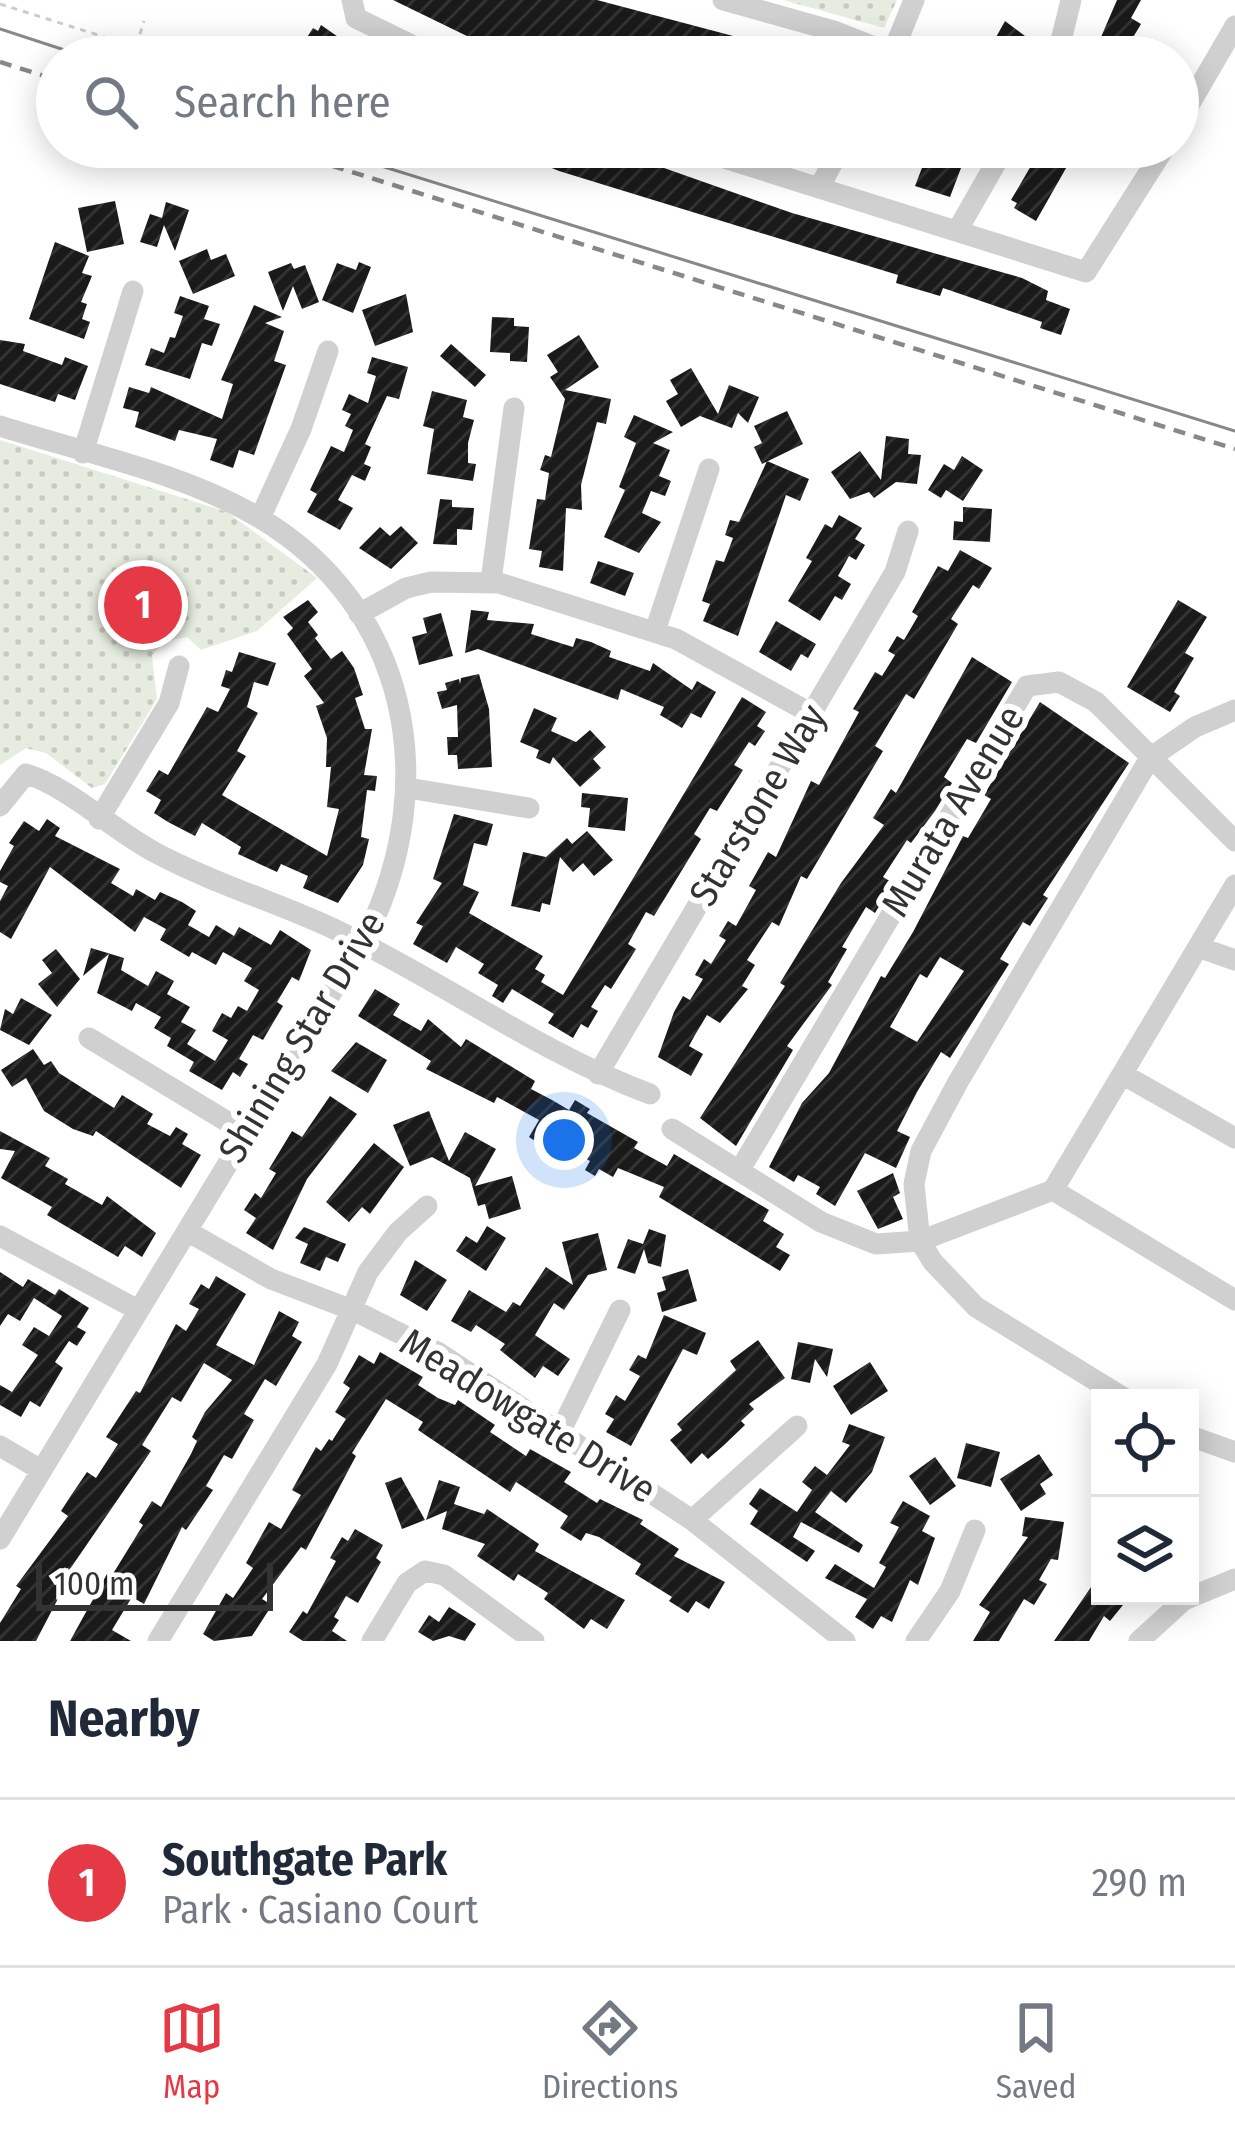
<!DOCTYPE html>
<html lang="en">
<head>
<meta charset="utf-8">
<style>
	:root { --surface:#fff; --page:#f6f6f7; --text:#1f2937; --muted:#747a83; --line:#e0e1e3; --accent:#e63946 }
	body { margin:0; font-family:"Fira Sans Condensed",sans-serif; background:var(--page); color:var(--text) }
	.controls { position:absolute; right:36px; bottom:36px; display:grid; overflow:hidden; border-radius:0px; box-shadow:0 6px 30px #0003 }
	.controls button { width:108px; height:108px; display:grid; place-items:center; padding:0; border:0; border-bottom:3px solid var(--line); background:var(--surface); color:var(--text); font:60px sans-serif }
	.scale { position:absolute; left:36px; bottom:30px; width:237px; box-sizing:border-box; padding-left:12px; border:6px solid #333; border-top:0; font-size:33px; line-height:42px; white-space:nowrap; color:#333; -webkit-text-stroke:9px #fff; paint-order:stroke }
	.you { position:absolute; left:564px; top:1140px; width:42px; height:42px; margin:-30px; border:9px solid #fff; border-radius:50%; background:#1a73e8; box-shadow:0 0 0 18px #1a73e833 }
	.badge { display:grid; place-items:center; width:78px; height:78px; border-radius:50%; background:var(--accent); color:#fff; font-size:39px; font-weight:700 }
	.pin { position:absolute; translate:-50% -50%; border:6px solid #fff; box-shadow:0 3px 12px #0006 }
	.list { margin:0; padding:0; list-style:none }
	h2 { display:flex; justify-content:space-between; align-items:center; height:156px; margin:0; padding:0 48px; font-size:51px }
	h2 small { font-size:39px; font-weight:400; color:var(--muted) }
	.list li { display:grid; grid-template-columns:78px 1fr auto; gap:36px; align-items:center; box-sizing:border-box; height:168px; padding:0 48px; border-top:3px solid var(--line) }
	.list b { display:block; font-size:45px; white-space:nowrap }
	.list p { margin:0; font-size:39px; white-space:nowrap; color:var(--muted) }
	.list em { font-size:39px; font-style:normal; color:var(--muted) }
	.icon { flex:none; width:66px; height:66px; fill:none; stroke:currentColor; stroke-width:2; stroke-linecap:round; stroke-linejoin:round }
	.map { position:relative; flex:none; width:1235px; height:1641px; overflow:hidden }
	.search { position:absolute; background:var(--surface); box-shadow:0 6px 30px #0003; left:36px; right:36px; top:36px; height:132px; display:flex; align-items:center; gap:30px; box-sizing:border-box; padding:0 42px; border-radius:66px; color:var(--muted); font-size:45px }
	.sheet { height:324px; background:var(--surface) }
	nav { display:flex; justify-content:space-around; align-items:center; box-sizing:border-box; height:168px; border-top:3px solid var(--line); background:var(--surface); font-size:33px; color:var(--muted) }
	nav a { display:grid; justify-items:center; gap:6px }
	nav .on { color:var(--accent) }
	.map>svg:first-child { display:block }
	.park { fill:url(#park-dots) }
	.building { fill:url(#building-hatch); fill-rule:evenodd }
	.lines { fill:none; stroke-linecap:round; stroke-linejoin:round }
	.path { stroke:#cdcdcd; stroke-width:3; stroke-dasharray:6 6; stroke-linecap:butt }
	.minor { stroke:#d0d0d0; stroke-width:21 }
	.tram { stroke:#888; stroke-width:3 }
	.rail { stroke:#888; stroke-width:4.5; stroke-dasharray:12 9; stroke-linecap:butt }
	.labels { text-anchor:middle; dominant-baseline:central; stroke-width:12; stroke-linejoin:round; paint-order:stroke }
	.street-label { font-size:39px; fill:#333; stroke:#fff }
</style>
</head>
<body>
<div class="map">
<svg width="1235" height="1641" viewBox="0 0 1235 1641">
	<defs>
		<pattern id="park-dots" width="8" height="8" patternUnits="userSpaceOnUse" patternTransform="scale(3)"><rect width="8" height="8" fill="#e6ecdf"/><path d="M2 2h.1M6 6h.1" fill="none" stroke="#c6cbc0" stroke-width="1.8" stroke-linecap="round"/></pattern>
		<pattern id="building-hatch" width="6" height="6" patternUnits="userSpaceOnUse" patternTransform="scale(3)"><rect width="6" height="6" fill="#1a1a1a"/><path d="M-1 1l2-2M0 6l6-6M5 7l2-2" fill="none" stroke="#333"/></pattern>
	</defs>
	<rect width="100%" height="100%" fill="#fff"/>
	<path class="park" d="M783 0H897L884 28Z
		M0 440 227 512 317 578 257 631 201 650 187 637 166 641 152 655 157 699 105 784 92 788 46 753 26 748 0 765Z"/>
	<path class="building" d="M393 0H597L752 41 751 46 777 52V57H510Z
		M1117 0H1141L1131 18 1141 24 1128 46 1133 49 1129 57 1095 51Z
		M1005 21 1033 42 1024 57H985Z
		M321 25 354 48 370 57H315L300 48 313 28 318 31Z
		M542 147H596L630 156 792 213 1022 278 1048 291 1046 300 1070 309 1061 335 1040 328 1042 322 943 288 940 296 896 283 898 275 559 171 537 162Z
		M930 147H969L950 197 915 186Z
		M1042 147H1078L1036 221 1014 208 1017 203 1011 200Z
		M115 201 124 244 87 252 78 208Z
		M166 202 189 210 175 251 164 225 157 247 140 242 150 214 162 218Z
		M55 242 89 256 82 273 92 276 81 302 87 304 82 319 90 322 84 339 29 319Z
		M207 249 211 260 226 254 235 276 193 294 179 261Z
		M359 262 371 267 353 313 322 300 337 263 356 270Z
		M291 263 294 269 305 265 319 302 302 309 293 286 283 311 268 272Z
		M406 294 413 332 375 346 362 310Z
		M180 296 209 306 204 319 220 324 212 346 202 343 190 379 145 365 151 348 164 353 170 337 175 338 183 316 174 313Z
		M254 305 282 317 265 323 284 331 274 361 286 365 254 455 239 450 233 468 210 460 217 439 179 430 175 441 135 427 139 412 123 408 129 387 149 393 151 387 222 419 233 384 221 380Z
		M492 317 514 318V326L529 327 527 362 510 361V353L490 352Z
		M579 335 599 367 565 390 611 399 606 424 597 422 581 485 582 510 566 508 563 571 539 567 542 551 529 549 537 499 545 500 549 473 540 470 545 455 551 457 565 399 550 377 558 372 547 355Z
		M0 340 25 344 23 351 62 365 65 357 88 366 75 400 58 394 55 402 0 384Z
		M451 344 486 375 475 387 440 356Z
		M372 357 408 367 399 399 387 396 365 444 371 447 364 464 371 467 365 481 352 475 338 500 353 508 340 530 307 512 317 494 310 490 331 446 344 452 353 430 345 426 351 414 342 410 349 394 368 403 376 376 367 373Z
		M691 368 718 414 729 385 759 397 748 423 738 413 732 428 700 416 681 427 666 401 678 394 670 380Z
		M432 391 467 400 463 417 474 420 468 443V463L476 464 473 481 427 474 434 429 423 426Z
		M787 411 803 444 762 464 754 447 762 443 754 426Z
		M634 415 673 432 653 443 670 450 659 476 671 481 665 496 651 491 642 513 661 522 639 553 604 537 625 490 619 487 636 443 624 437Z
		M886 436 909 439 908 454 921 455 917 484 896 482 874 498 869 492 850 499 831 472 860 451 881 480Z
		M962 456 983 470 963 501 946 490 941 498 928 490 944 464 954 470Z
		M767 461 809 479 800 501 786 495 738 636 703 621 710 604 702 601 716 560 724 562 733 538 725 535 730 520 739 522Z
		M440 499 452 500V507L474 508 472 530 457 529V545L433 544Z
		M963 507 992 509 990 542 953 540 954 521 963 522Z
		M839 515 862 528 855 539 865 545 856 560 849 556 838 576 851 584 842 600 835 596 820 621 788 601 812 561 806 558 825 524 832 528Z
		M401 526 418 543 391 569 359 548 380 527 390 536Z
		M960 550 992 568 979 589 973 585 951 619 958 624 914 699 906 694 875 746 883 751 807 879 801 876 779 926 772 922 747 960 755 965 742 986 748 989 720 1023 707 1015 695 1035 689 1046 703 1054 691 1076 658 1057 674 1012 683 996 690 1000 703 979 695 975 704 959 711 964 726 940 719 936 728 921 736 926 756 890 749 886 768 852 776 857 811 781 819 785 859 712 853 709 862 694 875 672 882 676 895 655 888 651 897 636 904 640 918 616 912 612 938 566 948 571Z
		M598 561 634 573 625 596 590 583Z
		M308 600 318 612 308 622 318 635 315 638 331 659 342 651 354 668 363 695 355 698 365 729H372L364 775 377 776 375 791 367 790 361 837 369 839 363 865 338 903 303 888 308 876 281 864 277 872 238 854 241 847 202 823 195 836 168 822 154 813 161 800 146 791 159 770 168 775 207 707 218 712 230 689 221 686 226 670 232 672 239 652 276 663 268 686 254 682 247 707 258 713 237 751 246 756 222 795 327 856 339 809 327 807 331 767H326L327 738 316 706 324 703 304 676 312 669 287 634 293 628 283 617Z
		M1178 600 1207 617 1185 653 1194 658 1174 692 1180 696 1170 712 1127 687Z
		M471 610 489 612 487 620 534 624 531 634 573 647 576 638 591 642 611 651 609 657 650 671 653 663 692 690 697 681 716 692 701 718 691 713 682 728 660 715 664 707 621 689 618 700 478 649 465 653Z
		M441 613 453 656 419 665 412 637 427 633 423 618Z
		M776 621 816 644 808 658 801 654 791 671 759 652Z
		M972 657 1012 682 976 743 967 739 944 777 952 783 935 811 911 843 907 840 883 877 893 883 875 913 866 907 842 947 847 949 828 982 832 985 787 1046 793 1050 736 1146 700 1118 785 986 780 983 841 883 884 825 873 818 891 789 896 793Z
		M479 674 489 709 492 767 458 769 457 755H448L447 737H458L457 705 442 709 437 692 447 690 445 683 459 679 460 684 461 678Z
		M742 697 766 712 757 726 765 731 755 746 749 742 734 765 743 770 717 811 710 808 694 834 701 839 654 916 646 912 628 944 636 949 611 989 605 985 591 1007 598 1011 588 1028 581 1024 573 1038 548 1023 554 1014 512 989 503 1003 492 996 498 985 478 973 484 964 456 947 447 963 413 944 423 926 416 923 442 883 433 879 454 814 493 824 487 846 474 843 463 885 479 892 469 913 543 956 535 969 545 975 541 982 563 995Z
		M1040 702 1129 763 1043 895 1048 898 1030 926 1023 922 1000 959 1009 964 950 1058 941 1052 917 1092 897 1131 910 1137 896 1168 865 1153 835 1206 816 1194 820 1187 798 1175 794 1182 769 1167 802 1103 829 1073 881 976 885 978 913 932 963 836 968 838 991 799 984 795ZM940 957 964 971 917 1042 890 1027 920 974 927 978Z
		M534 708 557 718 551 731 576 742 590 730 606 747 593 759 601 768 580 787 553 757 550 764 536 758 539 750 520 742Z
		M582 793 628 798 625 831 588 827 590 808 581 807Z
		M47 819 60 828 55 836 120 869 111 883 133 896 136 889 155 900 160 892 182 902 196 911 188 925 209 937 216 925 234 936 239 927 271 945 280 930 311 950 299 981 292 977 277 1002 283 1006 263 1040 253 1035 239 1059 248 1064 240 1077 233 1072 222 1090 189 1071 194 1062 167 1046 171 1038 154 1028 161 1017 136 1003 132 1011 97 993 109 954 83 976 91 948 124 958 121 970 148 986 156 971 174 981 167 994 190 1007 181 1022 196 1030 187 1044 215 1061 228 1040 212 1031 222 1013 231 1018 238 1006 247 1011 259 990 244 981 252 968 223 952 216 965 192 952 189 957 160 940 166 929 144 917 135 932 50 867 11 939 0 932V901L8 886 0 882V871L14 846 9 843 24 821 39 831Z
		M587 831 613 860 594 876 583 863 573 872 560 857 550 905 542 903 540 912 511 906 523 852 546 857 567 838 572 844Z
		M56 949 80 979 57 1007 38 984 52 973 42 960Z
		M375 989 400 1004 393 1015 421 1031 428 1019 461 1047 466 1039 535 1081 531 1089 552 1100 569 1110 575 1100 590 1109 587 1113 638 1142 634 1148 667 1166 674 1154 769 1210 763 1221 784 1234 776 1247 790 1255 780 1271 659 1197 664 1187 618 1168 613 1177 599 1169 595 1176 585 1170 590 1161 547 1136 541 1145 529 1137 539 1120 497 1097 494 1103 426 1069 431 1061 358 1016Z
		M21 998 52 1015 29 1045 0 1030 5 1009 13 1014Z
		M356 1042 387 1060 368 1093 331 1071Z
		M33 1049 44 1065 51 1061 59 1073 114 1108 122 1095 153 1114 147 1124 170 1136 176 1127 188 1134 182 1144 201 1155 181 1188 96 1131 93 1136 73 1129 44 1111 26 1078 12 1087 1 1070Z
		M330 1096 357 1114 307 1179 273 1250 246 1233 256 1218 244 1210 255 1193 261 1198 276 1173 269 1169 292 1131 302 1137Z
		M429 1111 449 1161 465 1132 496 1149 475 1186 512 1176 521 1209 489 1219 485 1204 478 1206 470 1178 432 1157 410 1166 393 1125Z
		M0 1131 50 1158 45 1166 68 1179 65 1184 102 1205 107 1196 156 1233 142 1257 125 1246 118 1257 47 1215 52 1207 1 1178 15 1151 0 1149Z
		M374 1143 404 1167 370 1214 362 1207 349 1222 326 1202Z
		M893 1173 900 1193 893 1197 903 1219 878 1229 857 1191Z
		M487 1226 506 1238 486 1271 456 1251 466 1236 477 1243Z
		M304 1227 346 1244 338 1262 326 1257 320 1271 300 1263 308 1244 295 1238Z
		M649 1229 666 1235 661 1267 648 1263 644 1249 635 1274 617 1268 628 1239 643 1244Z
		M598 1233 607 1270 588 1275 564 1310 554 1303 535 1335 570 1359 558 1376 543 1366 535 1378 500 1350 505 1344 476 1325 471 1332 451 1321 469 1290 506 1312 513 1302 520 1306 546 1267 573 1285 562 1242Z
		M415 1260 447 1280 427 1311 400 1295Z
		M688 1269 697 1301 662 1312 657 1293 666 1290 662 1277Z
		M0 1272 23 1287 28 1279 55 1295 59 1289 89 1308 77 1327 86 1332 77 1346 69 1341 55 1362 63 1368 40 1407 30 1401 21 1417 0 1405V1385L12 1392 38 1355 22 1345 34 1327 49 1336 62 1316 34 1298 20 1321 8 1314 0 1326Z
		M216 1276 246 1294 216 1345 254 1365 279 1311 299 1322 292 1336 302 1342 276 1386 265 1379 244 1414 254 1420 232 1459 224 1455 206 1486 213 1490 186 1530 182 1527 144 1604 132 1597 112 1630 131 1641H70L107 1574 111 1577 143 1525 139 1522 152 1501 161 1507 191 1454 197 1441 192 1437 205 1412 232 1380 204 1363 181 1402 172 1397 142 1445 151 1451 57 1588 62 1591 36 1641H0V1623L21 1589 16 1586 68 1516 61 1511 72 1494 87 1472 96 1478 118 1444 106 1437 136 1391 140 1393 176 1324 186 1331 199 1309 189 1304 201 1284 209 1289Z
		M664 1315 706 1333 697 1355 683 1349 631 1446 606 1432 614 1419 605 1414 616 1395 625 1401 640 1376 629 1370 638 1355 646 1359Z
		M758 1340 785 1378 749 1404 754 1409 741 1421 745 1425 723 1446 708 1459 702 1453 691 1464 670 1440 682 1430 677 1424 736 1370 730 1361Z
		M798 1342 833 1349 827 1377 815 1359 810 1383 791 1379Z
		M380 1352 423 1377 418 1385 438 1398 455 1405 458 1400 495 1425 490 1432 526 1456 530 1449 571 1472 564 1482 597 1503 600 1499 643 1520 640 1524 679 1549 674 1556 725 1582 709 1609 696 1601 688 1613 669 1601 672 1597 635 1574 641 1564 599 1537 586 1533 581 1541 560 1528 568 1516 516 1482 510 1492 418 1430 423 1422 386 1399 352 1453 356 1456 306 1550 301 1547 262 1599 272 1605 252 1636 214 1641 203 1634 226 1593 233 1598 253 1568 246 1563 269 1522 281 1529 292 1510 301 1495 292 1490 316 1447 321 1451 329 1439 332 1441 346 1419 335 1412 350 1388 343 1383 359 1355 374 1364Z
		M870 1362 888 1391 851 1415 833 1386Z
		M849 1424 885 1437 872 1472 846 1503 831 1491 815 1512 863 1545 859 1553 801 1522 793 1537 815 1551 807 1562 750 1524 758 1511 749 1504 760 1488 797 1512 812 1490 802 1482 815 1466 827 1475 850 1445 842 1442Z
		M966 1443 1000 1452 991 1487 957 1478Z
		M1039 1454 1053 1475 1040 1484 1046 1494 1021 1511 1000 1479Z
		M935 1457 956 1486 930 1505 909 1476Z
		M401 1477 425 1520 402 1529 385 1483Z
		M439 1480 460 1487 454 1504 484 1514 487 1509 539 1544 535 1551 625 1600 607 1629 591 1619 584 1629 544 1599 548 1593 518 1574 514 1581 477 1556 485 1544 442 1529 447 1511 426 1520Z
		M903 1501 930 1516 922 1531 935 1538 918 1585 910 1580 892 1622 881 1616 873 1629 855 1617 867 1599 825 1578 835 1564 874 1588 886 1567 879 1563 899 1527 890 1523Z
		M1025 1517 1064 1522 1058 1560 1051 1559 1039 1580 1047 1584 1034 1605 1024 1599 999 1641H973L990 1612 979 1605 1028 1537 1022 1536Z
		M355 1529 383 1545 376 1558 381 1562 358 1603 346 1596 334 1617 339 1620 332 1631 347 1641H303L289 1632 303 1611 307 1614 336 1561 330 1558 342 1537 348 1541Z
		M1100 1574V1596L1123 1605 1110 1621 1104 1616 1089 1641H1054Z
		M449 1607 476 1624 465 1641 449 1636 433 1641 418 1632 429 1615 439 1622Z"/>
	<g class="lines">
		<path class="path" d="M0 4 136 47 144 21"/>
		<path class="minor" d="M352 0 356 18 436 57
			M723 0 834 31 892 54
			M891 57 914 0
			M1057 57 1071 0
			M1178 124 1235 26
			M689 147 1086 272 1165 147
			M819 188 841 147
			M957 231 1005 147
			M0 426C84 453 181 472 258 517 409 606 441 780 369 931L0 1539
			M83 453 133 291
			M260 518 301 429 328 351
			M491 581 514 408
			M359 614 406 588 431 582 499 583 676 639 812 714
			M655 631 709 469
			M408 788 529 808
			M0 806 26 774C68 786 115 832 158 854 215 884 276 902 334 929 441 980 538 1052 650 1094
			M99 819 169 703 179 666
			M1198 947 1235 960
			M89 1038 246 1133
			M598 1074 895 572 908 531
			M1124 1075 1235 1138
			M672 1129 821 1222 876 1244 920 1241 1053 1190
			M741 1168 1027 686 1059 682 1096 702 1235 841
			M1053 1190 1235 885
			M1053 1190 1235 1300
			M187 1231 271 1279 355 1311 439 1353 692 1520 845 1641
			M0 1236 138 1310
			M1124 1398 976 1307 933 1262 920 1241 914 1184 921 1151 958 1082 1150 758 1195 727 1235 710
			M560 1432 620 1310
			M1190 1436 1235 1452
			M0 1446 41 1470
			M692 1520 797 1426
			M158 1641 327 1364 368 1272 398 1232 427 1206
			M372 1641 407 1583 425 1571 444 1575 534 1641
			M916 1641 950 1591 975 1530
			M1139 1641 1184 1600 1235 1579"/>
		<path class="tram" d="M0 29 86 57
			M320 147 1235 431"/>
		<path class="rail" d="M0 62 57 80
			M272 147 1235 449"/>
	</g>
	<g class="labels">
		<g class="street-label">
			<text transform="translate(758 805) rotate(-59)">Starstone Way</text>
			<text transform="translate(953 811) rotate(-59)">Murata Avenue</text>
			<text transform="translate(302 1037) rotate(-59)">Shining Star Drive</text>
			<text transform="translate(528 1416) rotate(32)">Meadowgate Drive</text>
		</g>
	</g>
</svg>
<div class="controls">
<button><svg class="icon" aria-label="locate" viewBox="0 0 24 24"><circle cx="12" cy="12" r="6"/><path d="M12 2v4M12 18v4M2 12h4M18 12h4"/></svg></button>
<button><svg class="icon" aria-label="layers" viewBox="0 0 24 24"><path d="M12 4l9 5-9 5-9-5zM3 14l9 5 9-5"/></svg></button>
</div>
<div class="scale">100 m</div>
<div class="you"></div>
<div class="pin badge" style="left:143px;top:605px">1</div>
<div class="search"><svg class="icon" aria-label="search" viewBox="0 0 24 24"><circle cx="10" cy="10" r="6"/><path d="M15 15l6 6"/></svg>Search here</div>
</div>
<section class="sheet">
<h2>Nearby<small></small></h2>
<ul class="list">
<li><span class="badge">1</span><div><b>Southgate Park</b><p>Park · Casiano Court</p></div><em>290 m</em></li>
</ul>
</section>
<nav>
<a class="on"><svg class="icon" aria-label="map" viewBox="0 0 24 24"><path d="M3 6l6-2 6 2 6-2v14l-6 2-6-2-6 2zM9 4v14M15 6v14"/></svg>Map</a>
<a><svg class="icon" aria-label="directions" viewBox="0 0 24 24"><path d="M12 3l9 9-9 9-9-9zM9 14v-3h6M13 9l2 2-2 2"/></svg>Directions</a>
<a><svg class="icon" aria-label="saved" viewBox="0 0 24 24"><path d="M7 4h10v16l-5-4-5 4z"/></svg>Saved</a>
</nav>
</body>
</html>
